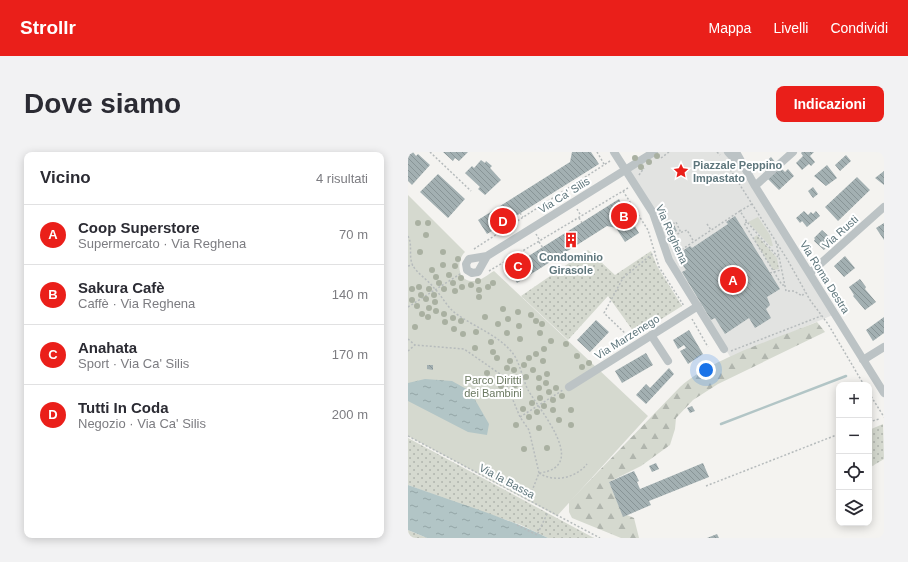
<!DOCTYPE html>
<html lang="it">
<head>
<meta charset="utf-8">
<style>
	:root { --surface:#fff; --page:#f2f2f3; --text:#2b2b33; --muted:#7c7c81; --line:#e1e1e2; --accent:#ea1f1a }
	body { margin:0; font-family:Helvetica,sans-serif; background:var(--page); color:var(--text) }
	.controls { position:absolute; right:12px; bottom:12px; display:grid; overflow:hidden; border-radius:8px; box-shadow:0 2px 10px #0003 }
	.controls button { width:36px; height:36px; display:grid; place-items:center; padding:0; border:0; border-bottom:1px solid var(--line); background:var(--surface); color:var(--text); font:20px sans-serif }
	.you { position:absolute; left:298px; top:218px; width:14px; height:14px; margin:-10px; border:3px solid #fff; border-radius:50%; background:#1a73e8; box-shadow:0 0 0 6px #1a73e833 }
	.badge { display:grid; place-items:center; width:26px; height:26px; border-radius:50%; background:var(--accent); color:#fff; font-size:13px; font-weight:700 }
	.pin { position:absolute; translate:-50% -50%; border:2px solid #fff; box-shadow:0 1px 4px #0006 }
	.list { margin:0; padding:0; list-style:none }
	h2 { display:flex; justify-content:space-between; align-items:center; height:52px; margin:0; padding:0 16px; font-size:17px }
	h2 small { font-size:13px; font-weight:400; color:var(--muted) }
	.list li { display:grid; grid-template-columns:26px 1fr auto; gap:12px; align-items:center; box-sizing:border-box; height:60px; padding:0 16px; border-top:1px solid var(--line) }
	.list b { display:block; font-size:15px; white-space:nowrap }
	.list p { margin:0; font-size:13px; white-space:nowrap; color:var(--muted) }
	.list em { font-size:13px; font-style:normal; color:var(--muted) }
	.icon { flex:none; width:22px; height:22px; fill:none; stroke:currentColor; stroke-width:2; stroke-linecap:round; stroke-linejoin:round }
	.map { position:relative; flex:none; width:476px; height:386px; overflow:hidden; border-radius:8px }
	header { display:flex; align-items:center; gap:24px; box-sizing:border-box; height:56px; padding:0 20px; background:var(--accent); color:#fff }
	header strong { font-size:19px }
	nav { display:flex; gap:22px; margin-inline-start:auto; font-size:14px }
	.intro { display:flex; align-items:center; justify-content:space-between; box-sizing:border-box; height:96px; padding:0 24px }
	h1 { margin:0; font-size:28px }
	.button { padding:10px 18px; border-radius:8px; background:var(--accent); color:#fff; font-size:14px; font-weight:700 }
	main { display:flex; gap:24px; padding:0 24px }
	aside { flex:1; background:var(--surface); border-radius:8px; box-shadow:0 2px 10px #0003 }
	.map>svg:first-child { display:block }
	.built { fill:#e2e3e1 }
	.grass { fill:url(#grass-dots) }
	.forest { fill:url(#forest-firs) }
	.park { fill:#d5d9cf }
	.water { fill:url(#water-ripples) }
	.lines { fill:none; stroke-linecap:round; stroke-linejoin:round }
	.stream { stroke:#b2c5c6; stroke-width:2.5 }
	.building { fill:url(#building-back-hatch) }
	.path { stroke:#b6bbbc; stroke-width:1.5; stroke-dasharray:2 2; stroke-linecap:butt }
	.minor { stroke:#bcc3c5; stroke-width:8 }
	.tree { fill:#a9b0a1 }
	.labels { text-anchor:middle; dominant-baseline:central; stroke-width:4; stroke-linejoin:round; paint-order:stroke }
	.poi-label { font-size:11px; font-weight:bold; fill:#5e767c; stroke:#fff; text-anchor:start }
	.street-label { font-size:11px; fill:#5e767c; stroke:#fff }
	.park-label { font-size:11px; fill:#6b7961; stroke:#fff }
</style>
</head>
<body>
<header>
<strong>Strollr</strong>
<nav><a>Mappa</a><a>Livelli</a><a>Condividi</a></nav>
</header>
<div class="intro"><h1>Dove siamo</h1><a class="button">Indicazioni</a></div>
<main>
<aside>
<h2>Vicino<small>4 risultati</small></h2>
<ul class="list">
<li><span class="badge">A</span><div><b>Coop Superstore</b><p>Supermercato · Via Reghena</p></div><em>70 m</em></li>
<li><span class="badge">B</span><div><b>Sakura Cafè</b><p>Caffè · Via Reghena</p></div><em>140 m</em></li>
<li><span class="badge">C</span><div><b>Anahata</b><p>Sport · Via Ca' Silis</p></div><em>170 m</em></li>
<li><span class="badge">D</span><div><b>Tutti In Coda</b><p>Negozio · Via Ca' Silis</p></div><em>200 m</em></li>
</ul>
</aside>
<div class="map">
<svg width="476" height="386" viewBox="0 0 476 386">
	<defs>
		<pattern id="grass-dots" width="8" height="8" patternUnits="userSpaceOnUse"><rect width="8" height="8" fill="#d5d9cf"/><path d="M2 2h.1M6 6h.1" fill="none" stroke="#b0b5ad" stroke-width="1.8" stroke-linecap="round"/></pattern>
		<pattern id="forest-firs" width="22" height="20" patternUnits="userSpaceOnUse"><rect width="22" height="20" fill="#d5d9cf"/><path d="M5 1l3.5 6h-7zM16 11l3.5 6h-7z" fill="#b0b5ad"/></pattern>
		<pattern id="water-ripples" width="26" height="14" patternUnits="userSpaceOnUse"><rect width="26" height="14" fill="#b2c5c6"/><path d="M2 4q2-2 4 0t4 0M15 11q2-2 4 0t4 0" fill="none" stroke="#94a5a6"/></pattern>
		<pattern id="building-back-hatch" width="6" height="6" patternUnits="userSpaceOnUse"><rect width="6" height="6" fill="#a3b0b2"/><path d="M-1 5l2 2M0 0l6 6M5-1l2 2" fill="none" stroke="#889496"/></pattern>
	</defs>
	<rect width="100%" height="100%" fill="#f4f3f0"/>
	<path class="built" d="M246 0H320L339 21 427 162 323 206 261 108 245 61 217 18Z"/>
	<path class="grass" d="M349 83 369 106 371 117 365 118 345 86Z
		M180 98 207 123 243 99 249 114 274 154 228 183 200 144 160 188 113 144Z
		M475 272 476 307 461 316V278Z
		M0 286 186 386H140L113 373 53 353 0 333Z
		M0 378 19 386H0Z"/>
	<path class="forest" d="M409 170 417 180 310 232 285 248 268 266 267 277 262 293 233 314 201 330 215 364 219 363 226 366 231 386H213L164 366 161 360V350L272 235C305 206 367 187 409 170Z"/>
	<path class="park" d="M0 43 57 100C48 108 49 130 65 129 73 129 79 123 86 119L240 264 149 364 0 284Z
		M350 65 362 83 365 94H362L340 70Z"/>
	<path class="water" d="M17 227 44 229 62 239 81 272 79 283 60 280 0 249V231Z
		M0 333C46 350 95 364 140 386H19L0 378Z"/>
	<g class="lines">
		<path class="stream" d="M313 272 438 224"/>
	</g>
	<path class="building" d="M0 0H5L8 4 10 2 22 13 4 33 0 29Z
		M35 0H60L51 9 47 6 45 9Z
		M164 0H183L191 12 79 82 70 68 162 10Z
		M394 0H406L402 4 407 10 403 14 401 12 394 18 388 11 395 4 393 1Z
		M438 3 443 9 432 19 427 13Z
		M363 5 368 11 358 20 353 14Z
		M73 8 77 11 78 9 84 14 82 16 93 28 77 43 70 37 72 35 57 21 64 14 66 16Z
		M419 13 429 26 418 34 406 24Z
		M369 16 372 19 374 17 377 20 380 17 386 24 371 38 359 26Z
		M476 19V33L467 26Z
		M30 22 57 47 40 66 12 40Z
		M449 25 462 38 430 69 417 55Z
		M405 35 410 42 405 46 400 39Z
		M211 47 231 81 217 90 208 76 199 74 109 131 100 117Z
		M396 59 400 63 403 60 405 62 408 59 412 64 399 75 394 69 392 71 388 66Z
		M327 64 372 137 359 145 362 153 358 157 363 166 347 176 341 166 317 182 307 166 303 168 274 120 278 118 268 103 282 94 284 96 320 72 318 70Z
		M476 71V88L468 76Z
		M266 73 269 79 265 81 262 75Z
		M414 78 425 88 416 98 406 89 407 87 406 86Z
		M437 104 447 116 436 125 426 114Z
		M452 127 458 135 457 137 468 150 457 158 445 144 446 143 441 135Z
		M476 165V181L465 189 458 178Z
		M188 168 201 180 182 200 169 188Z
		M281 178 295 202 280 212 272 199 278 196 276 193 270 197 265 188Z
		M238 201 245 213 214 231 207 219Z
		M19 213H25V218L19 217Z
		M261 216 266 222 238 252 228 243 238 232 242 236Z
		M284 254 287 259 282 261 279 256Z
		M248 311 251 317 244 320 241 314Z
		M295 311 301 325 241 349 243 353 215 365 201 330 226 319 231 329 229 330 232 337Z
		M309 382 311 386H299Z"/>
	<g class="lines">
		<path class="path" d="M22 0 63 39
			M189 0 196 12
			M309 0 312 3
			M253 6 261 0
			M318 11 379 107 402 148 420 172 456 233
			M231 23 236 16
			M215 39 240 78 251 115 276 154
			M169 57 173 64
			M332 59 344 52
			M112 61 115 65
			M171 66 174 71
			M339 70 336 71 374 133H377
			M299 72 303 78
			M258 76 268 70 273 81
			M128 82 132 89
			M0 84C5 93 0 104 5 114 10 122 20 128 26 136 35 145 39 156 50 163 67 175 89 183 103 199 112 209 114 226 120 238 132 259 182 315 131 321
			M262 85 279 78 286 90
			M131 90 135 96
			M368 90 378 139H386L394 144 397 140
			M66 97 202 9
			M267 102 332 59 339 70 370 105
			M0 114 5 113
			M81 119 220 36
			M362 121 373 118
			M0 155 52 122
			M284 167 300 195
			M222 186 196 161 215 126 249 98
			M0 187 7 193 56 197 95 224 112 265 121 278 131 321 120 349
			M0 199 7 193
			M323 199 413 164
			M461 241 476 265
			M112 265 155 238
			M461 270 471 267
			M0 284 192 386
			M131 321C146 331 168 326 179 312
			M298 334 431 282
			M109 373 129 383 140 360"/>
		<path class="minor" d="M206 0 245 61 261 108 316 197
			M320 0 332 13
			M328 0 347 34 476 241
			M347 34 385 0
			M79 104 70 120 64 121 59 118 58 112 61 107 79 104 246 0
			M402 121 476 55
			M243 183 260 209
			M455 208 476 195
			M161 235 290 154"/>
	</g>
	<g class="tree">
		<circle cx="249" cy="4" r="3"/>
		<circle cx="227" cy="6" r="3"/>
		<circle cx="241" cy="10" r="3"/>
		<circle cx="233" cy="15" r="3"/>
		<circle cx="10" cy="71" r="3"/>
		<circle cx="20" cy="71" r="3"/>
		<circle cx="18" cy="83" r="3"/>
		<circle cx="12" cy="100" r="3"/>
		<circle cx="35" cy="100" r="3"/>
		<circle cx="50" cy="107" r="3"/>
		<circle cx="35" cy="113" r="3"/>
		<circle cx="47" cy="114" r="3"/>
		<circle cx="24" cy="118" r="3"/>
		<circle cx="41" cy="123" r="3"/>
		<circle cx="28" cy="125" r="3"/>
		<circle cx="53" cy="126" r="3"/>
		<circle cx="70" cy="129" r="3"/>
		<circle cx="31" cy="131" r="3"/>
		<circle cx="45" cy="131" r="3"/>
		<circle cx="85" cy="131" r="3"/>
		<circle cx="63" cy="133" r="3"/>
		<circle cx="11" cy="135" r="3"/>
		<circle cx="54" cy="135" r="3"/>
		<circle cx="80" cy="135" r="3"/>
		<circle cx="4" cy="137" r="3"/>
		<circle cx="21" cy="137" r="3"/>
		<circle cx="36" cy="137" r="3"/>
		<circle cx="71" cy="138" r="3"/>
		<circle cx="47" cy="139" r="3"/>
		<circle cx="13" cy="143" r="3"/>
		<circle cx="26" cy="143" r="3"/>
		<circle cx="71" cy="145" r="3"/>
		<circle cx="18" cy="147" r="3"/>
		<circle cx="4" cy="148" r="3"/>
		<circle cx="27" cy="150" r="3"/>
		<circle cx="9" cy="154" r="3"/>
		<circle cx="21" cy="156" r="3"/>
		<circle cx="95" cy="157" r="3"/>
		<circle cx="28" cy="159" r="3"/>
		<circle cx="110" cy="160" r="3"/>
		<circle cx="14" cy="162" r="3"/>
		<circle cx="36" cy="162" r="3"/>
		<circle cx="123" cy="163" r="3"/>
		<circle cx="20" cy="165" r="3"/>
		<circle cx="77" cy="165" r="3"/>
		<circle cx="45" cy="166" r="3"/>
		<circle cx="100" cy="167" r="3"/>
		<circle cx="53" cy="169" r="3"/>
		<circle cx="128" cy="169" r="3"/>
		<circle cx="37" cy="170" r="3"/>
		<circle cx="90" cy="172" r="3"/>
		<circle cx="134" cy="172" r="3"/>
		<circle cx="111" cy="174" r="3"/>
		<circle cx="7" cy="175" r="3"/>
		<circle cx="46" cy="177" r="3"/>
		<circle cx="68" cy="180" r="3"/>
		<circle cx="99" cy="181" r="3"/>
		<circle cx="132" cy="181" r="3"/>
		<circle cx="55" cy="182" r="3"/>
		<circle cx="112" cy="187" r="3"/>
		<circle cx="143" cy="189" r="3"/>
		<circle cx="83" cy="190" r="3"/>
		<circle cx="158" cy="192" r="3"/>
		<circle cx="67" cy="196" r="3"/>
		<circle cx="136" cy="197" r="3"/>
		<circle cx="85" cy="200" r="3"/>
		<circle cx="128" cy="202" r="3"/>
		<circle cx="169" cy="204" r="3"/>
		<circle cx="89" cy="206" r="3"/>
		<circle cx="121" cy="206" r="3"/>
		<circle cx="102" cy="209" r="3"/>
		<circle cx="135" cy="209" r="3"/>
		<circle cx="181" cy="211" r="3"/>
		<circle cx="116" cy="213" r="3"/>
		<circle cx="174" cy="215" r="3"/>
		<circle cx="99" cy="216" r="3"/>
		<circle cx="106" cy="218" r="3"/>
		<circle cx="125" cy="218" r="3"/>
		<circle cx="79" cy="221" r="3"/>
		<circle cx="139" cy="222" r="3"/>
		<circle cx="110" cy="225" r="3"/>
		<circle cx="118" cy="225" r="3"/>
		<circle cx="131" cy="226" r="3"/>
		<circle cx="138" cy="231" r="3"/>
		<circle cx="107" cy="233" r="3"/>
		<circle cx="93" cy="234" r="3"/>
		<circle cx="131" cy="236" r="3"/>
		<circle cx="148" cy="236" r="3"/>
		<circle cx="141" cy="240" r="3"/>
		<circle cx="154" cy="244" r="3"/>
		<circle cx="132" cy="246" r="3"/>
		<circle cx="145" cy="248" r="3"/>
		<circle cx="124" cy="251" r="3"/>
		<circle cx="136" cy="254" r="3"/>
		<circle cx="115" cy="257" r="3"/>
		<circle cx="145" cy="258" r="3"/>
		<circle cx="163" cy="258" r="3"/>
		<circle cx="129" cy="260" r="3"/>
		<circle cx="121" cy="265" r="3"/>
		<circle cx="151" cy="268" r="3"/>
		<circle cx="108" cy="273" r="3"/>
		<circle cx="163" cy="273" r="3"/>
		<circle cx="131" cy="276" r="3"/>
		<circle cx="139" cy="296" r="3"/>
		<circle cx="116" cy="297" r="3"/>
	</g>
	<defs>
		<symbol id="sight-bare" viewBox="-9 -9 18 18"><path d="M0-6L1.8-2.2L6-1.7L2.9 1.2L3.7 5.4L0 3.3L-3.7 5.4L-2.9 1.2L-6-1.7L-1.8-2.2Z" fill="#ea1f1a" stroke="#fff" stroke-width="2.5" paint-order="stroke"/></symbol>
		<symbol id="building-bare" viewBox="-9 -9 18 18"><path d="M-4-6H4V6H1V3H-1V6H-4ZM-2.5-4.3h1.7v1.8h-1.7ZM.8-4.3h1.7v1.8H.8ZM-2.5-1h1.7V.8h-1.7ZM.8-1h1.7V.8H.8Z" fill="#ea1f1a" stroke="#fff" stroke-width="2.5" paint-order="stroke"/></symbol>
	</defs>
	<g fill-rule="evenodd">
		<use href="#sight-bare" x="262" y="8" width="22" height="22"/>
		<use href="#building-bare" x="152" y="77" width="22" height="22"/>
	</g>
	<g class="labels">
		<g class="poi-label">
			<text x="285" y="13">Piazzale Peppino<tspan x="285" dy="13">Impastato</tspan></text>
			<text x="163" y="105" text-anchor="middle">Condominio<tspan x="163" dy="13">Girasole</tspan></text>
		</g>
		<g class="street-label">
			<text transform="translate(156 43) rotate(-32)">Via Ca' Silis</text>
			<text transform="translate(432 80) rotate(-42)">Via Rusti</text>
			<text transform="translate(264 82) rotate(66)">Via Reghena</text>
			<text transform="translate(417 125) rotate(58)">Via Roma Destra</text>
			<text transform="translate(219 185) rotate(-32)">Via Marzenego</text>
			<text transform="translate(99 329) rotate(28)">Via la Bassa</text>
		</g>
		<g class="park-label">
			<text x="85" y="228">Parco Diritti<tspan x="85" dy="13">dei Bambini</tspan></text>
		</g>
	</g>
</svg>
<div class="controls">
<button>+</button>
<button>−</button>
<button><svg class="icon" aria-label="locate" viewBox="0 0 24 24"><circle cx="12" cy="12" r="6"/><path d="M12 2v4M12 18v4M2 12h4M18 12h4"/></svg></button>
<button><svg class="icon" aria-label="layers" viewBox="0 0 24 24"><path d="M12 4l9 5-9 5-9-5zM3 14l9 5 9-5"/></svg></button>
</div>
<div class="you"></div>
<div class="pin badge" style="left:325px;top:128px">A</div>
<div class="pin badge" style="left:216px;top:64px">B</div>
<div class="pin badge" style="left:110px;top:114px">C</div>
<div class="pin badge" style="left:95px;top:69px">D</div>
</div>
</main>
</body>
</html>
